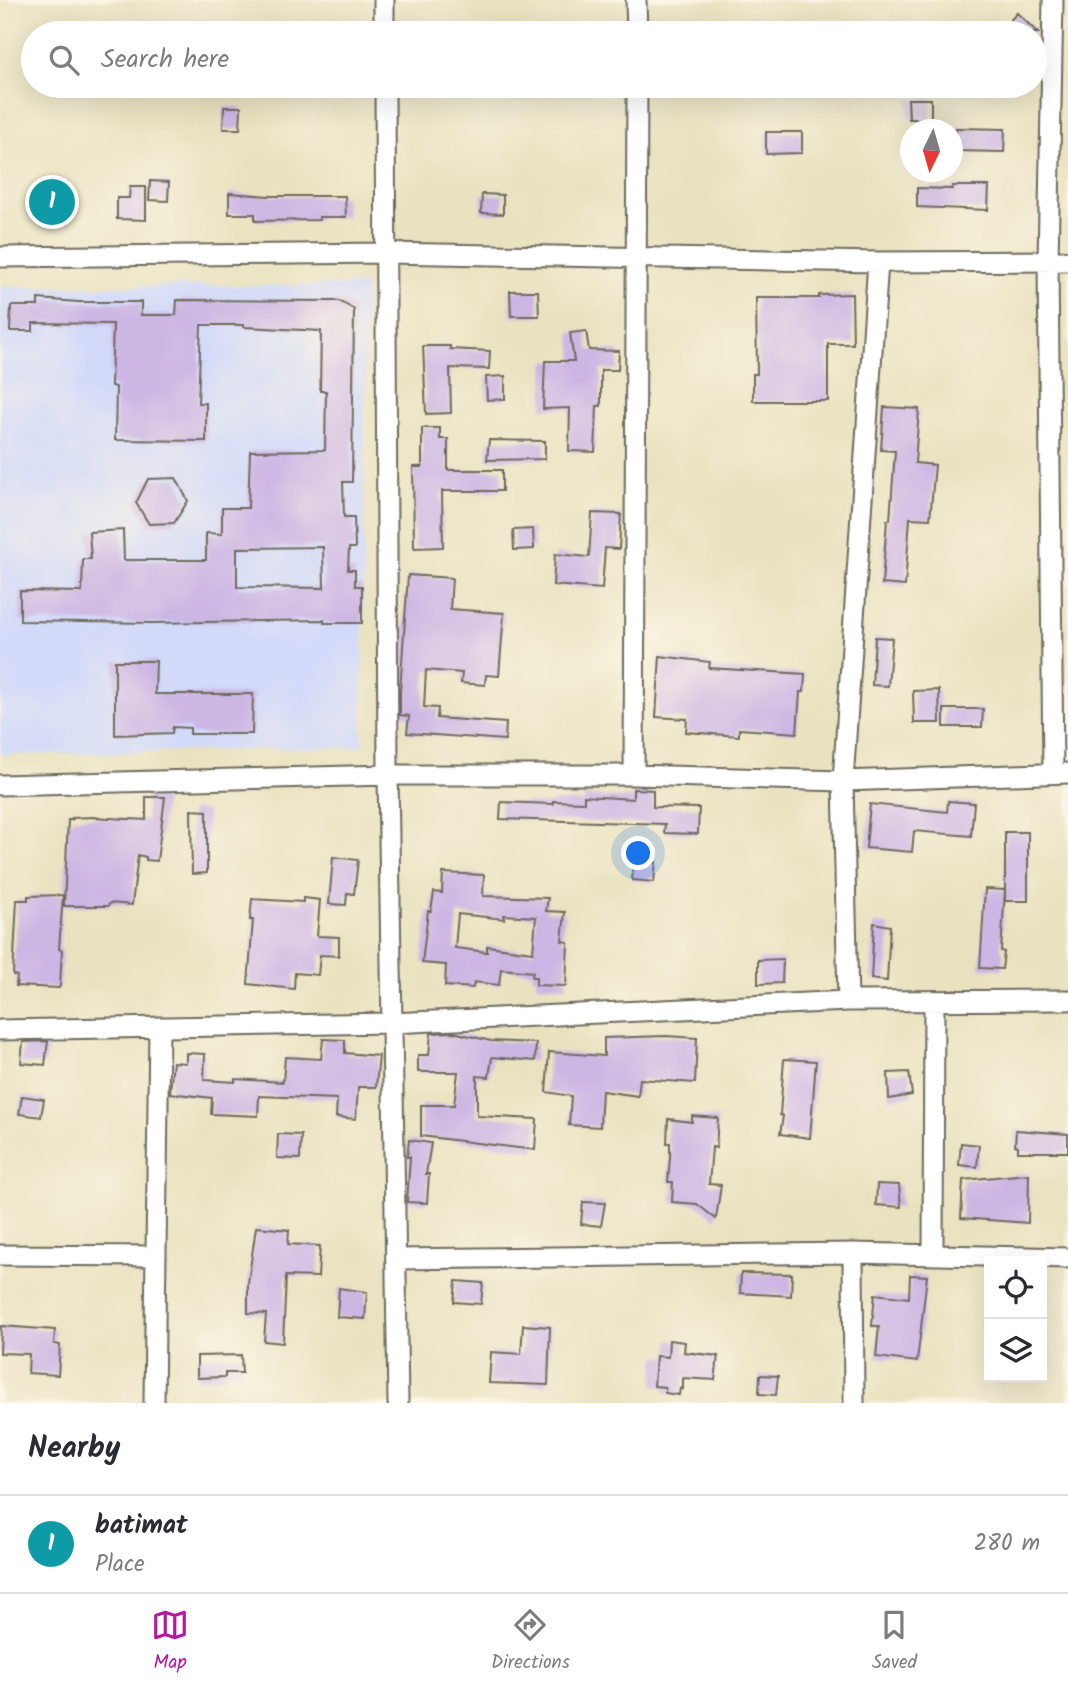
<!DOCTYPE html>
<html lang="en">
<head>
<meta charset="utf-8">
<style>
	:root { --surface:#fff; --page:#f7f7f7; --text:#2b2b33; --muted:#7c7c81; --line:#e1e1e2; --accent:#b5179e }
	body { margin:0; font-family:Kalam,sans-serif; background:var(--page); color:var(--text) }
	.controls { position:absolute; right:21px; bottom:21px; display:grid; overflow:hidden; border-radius:0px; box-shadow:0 7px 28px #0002 }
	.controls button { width:63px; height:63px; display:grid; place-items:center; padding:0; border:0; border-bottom:2px solid var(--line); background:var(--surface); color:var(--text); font:35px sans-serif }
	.compass { position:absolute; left:900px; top:119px; width:63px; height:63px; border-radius:50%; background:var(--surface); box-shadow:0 7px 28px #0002; rotate:185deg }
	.you { position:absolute; left:639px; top:854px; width:24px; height:24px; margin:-18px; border:5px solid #fff; border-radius:50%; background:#1a73e8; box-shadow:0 0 0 10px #1a73e833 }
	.badge { display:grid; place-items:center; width:46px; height:46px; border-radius:50%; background:var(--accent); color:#fff; font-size:23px; font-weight:700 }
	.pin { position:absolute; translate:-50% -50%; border:4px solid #fff; box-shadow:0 2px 7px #0006 }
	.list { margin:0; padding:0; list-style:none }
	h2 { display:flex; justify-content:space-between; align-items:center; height:91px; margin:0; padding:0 28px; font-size:30px }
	h2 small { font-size:23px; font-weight:400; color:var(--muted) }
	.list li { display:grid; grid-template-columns:46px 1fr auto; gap:21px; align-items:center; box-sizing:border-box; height:98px; padding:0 28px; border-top:2px solid var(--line) }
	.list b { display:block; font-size:26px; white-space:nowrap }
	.list p { margin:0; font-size:23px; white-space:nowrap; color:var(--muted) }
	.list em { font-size:23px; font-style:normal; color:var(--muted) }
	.icon { flex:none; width:38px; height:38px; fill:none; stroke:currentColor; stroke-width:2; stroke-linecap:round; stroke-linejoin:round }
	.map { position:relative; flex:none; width:1068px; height:1403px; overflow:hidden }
	.search { position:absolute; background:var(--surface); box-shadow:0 7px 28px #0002; left:21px; right:21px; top:21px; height:77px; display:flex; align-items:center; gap:18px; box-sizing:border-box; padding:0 24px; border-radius:38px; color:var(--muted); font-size:26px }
	.sheet { height:189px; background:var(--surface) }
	nav { display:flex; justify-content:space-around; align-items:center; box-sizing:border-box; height:98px; border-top:2px solid var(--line); background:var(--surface); font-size:19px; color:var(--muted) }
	nav a { display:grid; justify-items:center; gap:4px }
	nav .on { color:var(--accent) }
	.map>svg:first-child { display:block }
	.built { fill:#d2d9f9 }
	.building { fill:#ccb6e4; fill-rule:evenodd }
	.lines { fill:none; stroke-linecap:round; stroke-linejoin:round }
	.minor-casing { stroke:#6e6b5f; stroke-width:23 }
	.minor { stroke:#fff; stroke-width:19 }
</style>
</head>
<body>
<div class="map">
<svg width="1068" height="1403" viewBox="0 0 1068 1403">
	<rect width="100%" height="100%" fill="#fcf5e5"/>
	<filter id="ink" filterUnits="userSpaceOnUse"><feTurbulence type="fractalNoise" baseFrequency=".0143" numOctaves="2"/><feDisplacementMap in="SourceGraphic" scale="14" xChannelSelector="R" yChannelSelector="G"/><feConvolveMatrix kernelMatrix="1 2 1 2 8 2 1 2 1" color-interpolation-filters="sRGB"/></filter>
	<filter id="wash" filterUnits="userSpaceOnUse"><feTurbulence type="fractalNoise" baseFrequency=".00686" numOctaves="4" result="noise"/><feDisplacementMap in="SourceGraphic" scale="28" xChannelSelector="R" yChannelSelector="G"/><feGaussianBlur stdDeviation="1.57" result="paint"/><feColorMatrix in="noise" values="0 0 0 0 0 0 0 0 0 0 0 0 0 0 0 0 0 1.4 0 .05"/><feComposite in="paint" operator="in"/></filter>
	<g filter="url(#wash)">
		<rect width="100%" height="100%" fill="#e9e2c0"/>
		<path class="built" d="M366 285 362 747 0 755V287Z"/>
		<g id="blocks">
			<path class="building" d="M1017 13 1038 33H1014L1006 25Z
				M908 99H931V119H909Z
				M224 107H241L240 129H223Z
				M956 128 1005 129 1004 152 955 151Z
				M766 132H802V153L766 154Z
				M150 181 169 182 168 201 149 200Z
				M952 186H989L988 210 917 207V188L952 189Z
				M130 187H146V220L117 219V198H129Z
				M39 189 67 191 65 215 38 213Z
				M229 193 269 196H345L346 217H319V220L255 221V214H229Z
				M482 194 503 195V214L481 213Z
				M510 291H538L539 316H511Z
				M852 294 853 344H828V401H753V374H757L756 298H819V295Z
				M38 299 78 302H141V315H176L177 300 339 301 354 309 352 482H343L344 517H354L355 548H349L348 570H355V586H362V623H324V620L151 623 20 621V591L82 592 83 559H91L89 532 123 530 124 560H206V533L222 534V508H248L250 451 325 450 326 391H320L321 331 244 327V325H201L198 403H206V441L115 440 116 387 111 386 113 324 33 323V331H10L11 306H38ZM323 547 324 588 237 587V548Z
				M586 331 589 350 619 351 618 370H601V406H597L595 452 569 451 570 408 543 409 545 361H574L570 333Z
				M423 346H450V349L490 351 489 369 450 368 451 413 426 414Z
				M505 376V399L487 400 486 377Z
				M884 407 919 409 915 463 935 465 930 519 910 518 905 586 882 584 887 520H890L895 451 881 450Z
				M422 428H440V439H448V470H502V491H442L443 547 414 548 413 467H422Z
				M489 440 545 441V459L487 460Z
				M176 478 188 501 174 523 149 524 136 503 148 479Z
				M592 513 621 514 619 549 605 548 602 589 553 585 555 554 589 557Z
				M533 529 534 549 514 550 513 530Z
				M408 575 452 578 450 609 504 613 499 676 486 675 485 685 461 683 462 673 426 670 424 707 438 708 437 718 506 723 505 740 407 733 409 716 400 715V691Z
				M875 637 892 638 888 686 872 685Z
				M660 656 710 662 709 668 805 674 804 692H800L797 733 739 729V736L686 732 687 719 656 717Z
				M115 661H156L155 694H253L252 734H190V728L173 727 172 733 115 735Z
				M939 690 940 723H914L913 691Z
				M944 709H983L982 727H944Z
				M633 789 653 790V807L699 808 698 834 664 833 665 824 500 819 501 802 553 804V801L584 802V796L633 799Z
				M146 797H165L157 861 146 860V857L138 855 132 905 110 903 108 906H64L68 820H72V818L92 817 146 820Z
				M948 801 974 803 971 836 914 831 912 852 866 848 870 804 947 812Z
				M191 810 207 811V873L192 874Z
				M1005 832H1028V901H1005Z
				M333 857 358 860 354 894 347 893 346 905 329 904Z
				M633 861 656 862 654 882 632 880Z
				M443 873 484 875 483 896 548 898 546 911 565 912 562 941 568 942 566 986 536 985V977H532L533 972 501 969 499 985 474 982 473 988 445 986 446 965 422 963 428 911H431L434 892 442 893ZM458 914 504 919V915L536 917 533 952 487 946V952L455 948Z
				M985 889 1005 890 1001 951 1004 952 1002 969 980 968Z
				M63 895 59 949 62 950 60 986 59 988 16 986 17 976 13 975 17 900H28V896Z
				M303 898 320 900 317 936 339 937V956L320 955 318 975 295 973 294 989 248 984 253 920H250L252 899 303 902Z
				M874 923 890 926 887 981 871 979Z
				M783 959 782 983 758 984V960Z
				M453 1032 491 1041 536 1043 535 1061 492 1057 489 1077 477 1076V1116L537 1119 535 1150 421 1136V1105H454L458 1072H418V1055H429L431 1033Z
				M666 1036 697 1038 695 1083 640 1079 638 1096 602 1091 600 1127 569 1125 571 1096 546 1092 549 1052 604 1056V1038Z
				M323 1039 345 1040V1053L379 1056 376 1087H358L356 1119 336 1117 337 1099 259 1096 258 1116 211 1114 212 1098 170 1093 173 1062 186 1063V1053L205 1054 204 1080 235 1082V1079L283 1082 285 1057 321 1059Z
				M48 1041 45 1065 21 1063 23 1042Z
				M784 1059 816 1061 810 1138 780 1134 783 1116 780 1115Z
				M909 1072 912 1095 889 1099 888 1073Z
				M22 1096 44 1099 41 1117 19 1114Z
				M692 1116 718 1118 716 1148 712 1147 709 1184 721 1185 716 1219 697 1204 672 1202 673 1182H668L670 1157V1143H667L668 1119 692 1122Z
				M1016 1130 1068 1134V1152H1018V1146L1015 1145Z
				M278 1134 301 1135 300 1159 277 1158Z
				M409 1140 431 1143 426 1174H429L427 1203 407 1202 410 1157H407Z
				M961 1143 979 1145 977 1167 959 1165Z
				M1029 1174 1028 1223 961 1218 963 1180Z
				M877 1184 899 1185 901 1207 876 1205Z
				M583 1202 605 1203 601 1226 581 1224Z
				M256 1227 289 1230 288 1244 320 1246 318 1277 286 1276 283 1343 264 1341 266 1314 248 1313V1283Z
				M741 1273 792 1274 791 1296 740 1293Z
				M910 1275 927 1276 917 1362 876 1357 879 1326H872L875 1294 909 1298Z
				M456 1281 483 1283 481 1304 454 1302Z
				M339 1288 367 1292 365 1319 337 1317Z
				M523 1325 550 1327 548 1385 489 1383 491 1352 521 1354Z
				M1 1326 55 1330 54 1344 60 1345 58 1375 28 1373 29 1354 0 1353Z
				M669 1340 685 1342 684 1352 718 1356 715 1380 683 1378V1389L680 1388 679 1395 665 1393V1387L654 1386 656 1356 668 1357Z
				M241 1355 242 1373H225V1377L197 1378V1356Z
				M760 1375 778 1376 776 1395 759 1394Z"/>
		</g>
	</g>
	<g filter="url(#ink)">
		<use href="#blocks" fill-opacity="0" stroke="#6e6b5f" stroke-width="2"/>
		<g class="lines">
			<defs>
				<path id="minor" d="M384 0V33
					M636 0 637 33
					M385 86 388 775 398 1403
					M0 257 386 253 878 262 1068 261
					M1053 773 1048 262 1053 0
					M634 775 637 86
					M0 785 388 775H634L843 781 1068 773
					M848 1001 843 781 878 262
					M0 1030 392 1023 848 1001 1068 1000
					M853 1253 854 1403
					M0 1255 156 1256
					M933 1255 934 1001
					M396 1259 853 1253 1068 1258
					M154 1403 159 1027"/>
			</defs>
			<use href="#minor" class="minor-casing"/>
			<use href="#minor" class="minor"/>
		</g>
	</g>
</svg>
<div class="controls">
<button><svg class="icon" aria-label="locate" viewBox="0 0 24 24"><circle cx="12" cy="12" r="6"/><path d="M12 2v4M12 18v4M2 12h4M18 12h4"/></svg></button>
<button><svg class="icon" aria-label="layers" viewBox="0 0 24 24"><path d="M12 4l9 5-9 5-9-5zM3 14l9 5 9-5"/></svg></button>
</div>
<svg class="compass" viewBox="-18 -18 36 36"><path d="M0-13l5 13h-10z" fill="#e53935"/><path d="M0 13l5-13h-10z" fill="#7c7c81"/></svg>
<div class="you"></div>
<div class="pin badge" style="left:52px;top:202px;background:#0f9aa8">1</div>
<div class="search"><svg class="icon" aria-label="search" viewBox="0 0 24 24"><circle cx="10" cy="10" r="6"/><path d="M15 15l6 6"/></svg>Search here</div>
</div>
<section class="sheet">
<h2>Nearby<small></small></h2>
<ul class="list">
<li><span class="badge" style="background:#0f9aa8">1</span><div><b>batimat</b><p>Place</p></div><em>280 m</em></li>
</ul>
</section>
<nav>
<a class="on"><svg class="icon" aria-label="map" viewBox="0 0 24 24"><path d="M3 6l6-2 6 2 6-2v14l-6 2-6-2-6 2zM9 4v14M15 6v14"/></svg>Map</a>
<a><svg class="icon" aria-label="directions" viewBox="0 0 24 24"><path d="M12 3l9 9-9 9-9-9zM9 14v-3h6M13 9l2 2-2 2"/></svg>Directions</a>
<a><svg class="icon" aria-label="saved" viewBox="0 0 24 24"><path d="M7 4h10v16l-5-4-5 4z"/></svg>Saved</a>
</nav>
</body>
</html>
